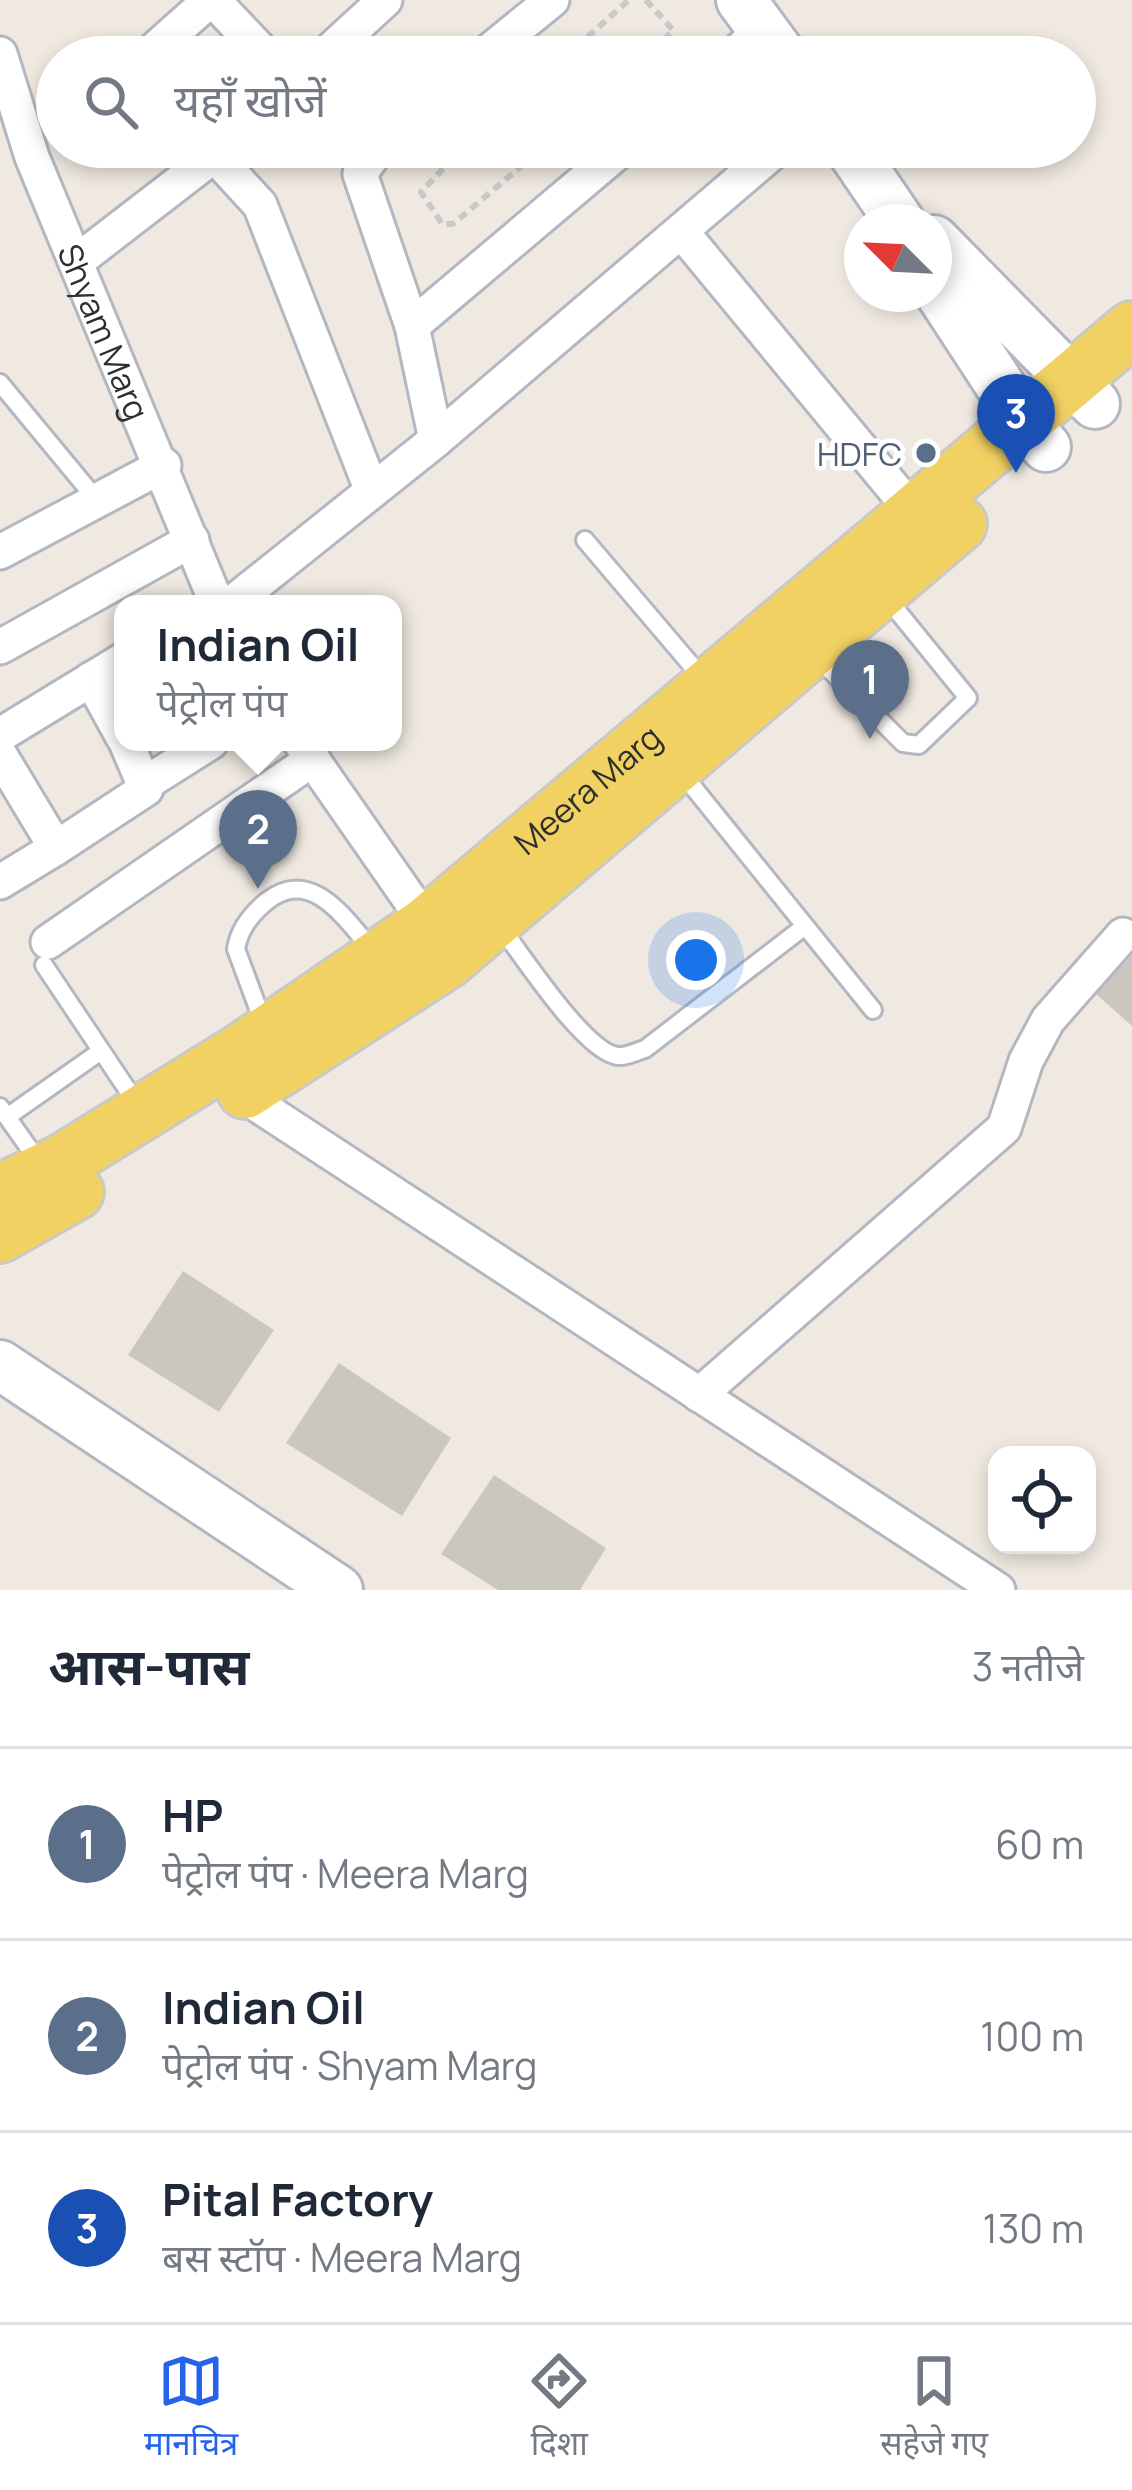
<!DOCTYPE html>
<html lang="hi">
<head>
<meta charset="utf-8">
<style>
	:root { --surface:#fff; --page:#f2f2f3; --text:#1f2937; --muted:#747a83; --line:#e0e1e3; --accent:#2563eb }
	body { margin:0; font-family:Manrope,"Noto Sans Devanagari",sans-serif; background:var(--page); color:var(--text) }
	.controls { position:absolute; right:36px; bottom:36px; display:grid; overflow:hidden; border-radius:24px; box-shadow:0 6px 18px #0003 }
	.controls button { width:108px; height:108px; display:grid; place-items:center; padding:0; border:0; border-bottom:3px solid var(--line); background:var(--surface); color:var(--text); font:60px sans-serif }
	.compass { position:absolute; left:844px; top:204px; width:108px; height:108px; border-radius:50%; background:var(--surface); box-shadow:0 6px 18px #0003; rotate:294deg }
	.you { position:absolute; left:696px; top:960px; width:42px; height:42px; margin:-30px; border:9px solid #fff; border-radius:50%; background:#1a73e8; box-shadow:0 0 0 18px #1a73e833 }
	.badge { display:grid; place-items:center; width:78px; height:78px; border-radius:50%; background:var(--accent); color:#fff; font-size:39px; font-weight:700 }
	.pin { position:absolute; translate:-50% -99px; filter:drop-shadow(0 3px 6px #0008) }
	.pin::after { content:''; position:absolute; top:63px; width:42px; height:36px; background:inherit; clip-path:polygon(0 0,100% 0,50% 100%) }
	.popup { position:absolute; left:114px; top:595px; width:288px; height:156px; box-sizing:border-box; display:grid; place-content:center; border-radius:24px; background:var(--surface); filter:drop-shadow(0 3px 9px #0005); font-size:39px; white-space:nowrap; color:var(--muted) }
	.popup b { font-size:45px; color:var(--text) }
	.popup::after { content:''; position:absolute; left:50%; top:100%; margin-left:-24px; border:24px solid transparent; border-top-color:var(--surface) }
	.list { margin:0; padding:0; list-style:none }
	h2 { display:flex; justify-content:space-between; align-items:center; height:156px; margin:0; padding:0 48px; font-size:51px }
	h2 small { font-size:39px; font-weight:400; color:var(--muted) }
	.list li { display:grid; grid-template-columns:78px 1fr auto; gap:36px; align-items:center; box-sizing:border-box; height:192px; padding:0 48px; border-top:3px solid var(--line) }
	.list b { display:block; font-size:45px; white-space:nowrap }
	.list p { margin:0; font-size:39px; white-space:nowrap; color:var(--muted) }
	.list em { font-size:39px; font-style:normal; color:var(--muted) }
	.icon { flex:none; width:66px; height:66px; fill:none; stroke:currentColor; stroke-width:2; stroke-linecap:round; stroke-linejoin:round }
	.map { position:relative; flex:none; width:1132px; height:1590px; overflow:hidden }
	.search { position:absolute; background:var(--surface); box-shadow:0 6px 18px #0003; left:36px; right:36px; top:36px; height:132px; display:flex; align-items:center; gap:30px; box-sizing:border-box; padding:0 42px; border-radius:66px; color:var(--muted); font-size:45px }
	.sheet { height:732px; background:var(--surface) }
	nav { display:flex; justify-content:space-around; align-items:center; box-sizing:border-box; height:168px; border-top:3px solid var(--line); background:var(--surface); font-size:33px; color:var(--muted) }
	nav a { display:grid; justify-items:center; gap:6px }
	nav .on { color:var(--accent) }
	.map>svg:first-child { display:block }
	.building { fill:#cbc7bf }
	.lines { fill:none; stroke-linecap:round; stroke-linejoin:round }
	.lane-casing { stroke:#b4b7c1; stroke-width:22 }
	.street-casing { stroke:#b4b7c1; stroke-width:39 }
	.secondary-casing { stroke:#b4b7c1; stroke-width:54 }
	.primary-casing { stroke:#c9c9c9; stroke-width:60 }
	.path { stroke:#c9c9c9; stroke-width:6; stroke-dasharray:9 6; stroke-linecap:butt }
	.lane { stroke:#fff; stroke-width:16 }
	.street { stroke:#fff; stroke-width:33 }
	.secondary { stroke:#fff; stroke-width:48 }
	.primary { stroke:#f2d163; stroke-width:54 }
	.service-dot { fill:#5c6f8a; stroke:#fff; stroke-width:4.5 }
	.labels { text-anchor:middle; dominant-baseline:central; stroke-width:9; stroke-linejoin:round; paint-order:stroke }
	.street-label { font-size:33px; fill:#2e2e2e; stroke:#fff }
	.service-label { font-size:33px; fill:#4e5e75; stroke:#fff; text-anchor:end }
</style>
</head>
<body>
<div class="map">
<svg width="1132" height="1590" viewBox="0 0 1132 1590">
	<rect width="100%" height="100%" fill="#efe9e1"/>
	<path class="building" d="M1132 954V1026L1096 994Z
		M183 1271 274 1330 219 1412 128 1355Z
		M339 1363 451 1438 402 1516 286 1443Z
		M494 1475 606 1548 580 1590H498L441 1554Z"/>
	<g class="lines">
		<defs>
			<path id="lane" d="M0 383 96 499
				M585 540 704 680
				M816 656 903 743 919 745 968 698 886 597
				M681 772 873 1010
				M499 925C521 953 585 1053 618 1056 626 1057 637 1051 645 1049L805 926
				M44 965 139 1107
				M265 1027 236 949C239 929 251 914 267 901 313 865 347 922 375 953
				M0 1107 41 1165
				M7 1117 101 1051"/>
			<g id="street">
				<path d="M213 0 267 57"/>
				<path id="s1" d="M0 54 32 157 217 604"/>
				<path d="M146 57 210 0"/>
				<path d="M323 57 385 0"/>
				<path d="M482 57 552 0"/>
				<path d="M731 57 763 30"/>
				<path d="M379 147 360 174 412 326 436 440"/>
				<path d="M215 156 260 205 372 491"/>
				<path d="M681 231 914 513"/>
				<path d="M76 262 225 147"/>
				<path d="M412 326 624 147"/>
				<path d="M0 552 164 465"/>
				<path d="M231 604 436 440 779 147"/>
				<path d="M0 647 192 540"/>
				<path d="M91 679 123 737"/>
				<path d="M0 735 123 660"/>
				<path d="M301 743 427 924"/>
				<path d="M0 755 56 848 146 789 126 742"/>
				<path d="M146 783 211 742"/>
				<path d="M0 882 56 848"/>
				<path d="M48 942 313 759"/>
				<path d="M241 1094 998 1590"/>
				<path d="M699 1395 1004 1128 1026 1061 1048 1020 1123 935"/>
			</g>
			<path id="secondary" d="M741 0 783 57
				M849 147 900 222
				M934 240 1095 404
				M934 284 1024 422 1046 447
				M0 1365 338 1590"/>
			<g id="primary">
				<path d="M245 1091 448 960 959 524"/>
				<path id="s2" d="M0 1192 62 1162 240 1052 427 924 1132 329"/>
				<path d="M0 1235 76 1192"/>
			</g>
		</defs>
		<use href="#lane" class="lane-casing"/>
		<use href="#street" class="street-casing"/>
		<use href="#secondary" class="secondary-casing"/>
		<use href="#primary" class="primary-casing"/>
		<path class="path" d="M646 0 673 30 650 57
			M565 57 629 0
			M464 147 421 192 442 224H453L544 147"/>
		<use href="#lane" class="lane"/>
		<use href="#street" class="street"/>
		<use href="#secondary" class="secondary"/>
		<use href="#primary" class="primary"/>
	</g>
	<circle class="service-dot" cx="926" cy="453" r="12"/>
	<g class="labels">
		<g class="street-label">
			<text stroke="none"><textPath href="#s1" startOffset="297">Shyam Marg</textPath></text>
			<text stroke="none"><textPath href="#s2" startOffset="714">Meera Marg</textPath></text>
		</g>
		<g class="service-label">
			<text x="902" y="453">HDFC</text>
		</g>
	</g>
</svg>
<div class="controls">
<button><svg class="icon" aria-label="locate" viewBox="0 0 24 24"><circle cx="12" cy="12" r="6"/><path d="M12 2v4M12 18v4M2 12h4M18 12h4"/></svg></button>
</div>
<svg class="compass" viewBox="-18 -18 36 36"><path d="M0-13l5 13h-10z" fill="#e53935"/><path d="M0 13l5-13h-10z" fill="#747a83"/></svg>
<div class="you"></div>
<div class="pin badge" style="left:870px;top:739px;background:#5c6f8a">1</div>
<div class="pin badge" style="left:258px;top:889px;background:#5c6f8a">2</div>
<div class="popup"><b>Indian Oil</b>पेट्रोल पंप</div>
<div class="pin badge" style="left:1016px;top:473px;background:#1a4fb4">3</div>
<div class="search"><svg class="icon" aria-label="search" viewBox="0 0 24 24"><circle cx="10" cy="10" r="6"/><path d="M15 15l6 6"/></svg>यहाँ खोजें</div>
</div>
<section class="sheet">
<h2>आस-पास<small>3 नतीजे</small></h2>
<ul class="list">
<li><span class="badge" style="background:#5c6f8a">1</span><div><b>HP</b><p>पेट्रोल पंप · Meera Marg</p></div><em>60 m</em></li>
<li><span class="badge" style="background:#5c6f8a">2</span><div><b>Indian Oil</b><p>पेट्रोल पंप · Shyam Marg</p></div><em>100 m</em></li>
<li><span class="badge" style="background:#1a4fb4">3</span><div><b>Pital Factory</b><p>बस स्टॉप · Meera Marg</p></div><em>130 m</em></li>
</ul>
</section>
<nav>
<a class="on"><svg class="icon" aria-label="map" viewBox="0 0 24 24"><path d="M3 6l6-2 6 2 6-2v14l-6 2-6-2-6 2zM9 4v14M15 6v14"/></svg>मानचित्र</a>
<a><svg class="icon" aria-label="directions" viewBox="0 0 24 24"><path d="M12 3l9 9-9 9-9-9zM9 14v-3h6M13 9l2 2-2 2"/></svg>दिशा</a>
<a><svg class="icon" aria-label="saved" viewBox="0 0 24 24"><path d="M7 4h10v16l-5-4-5 4z"/></svg>सहेजे गए</a>
</nav>
</body>
</html>
